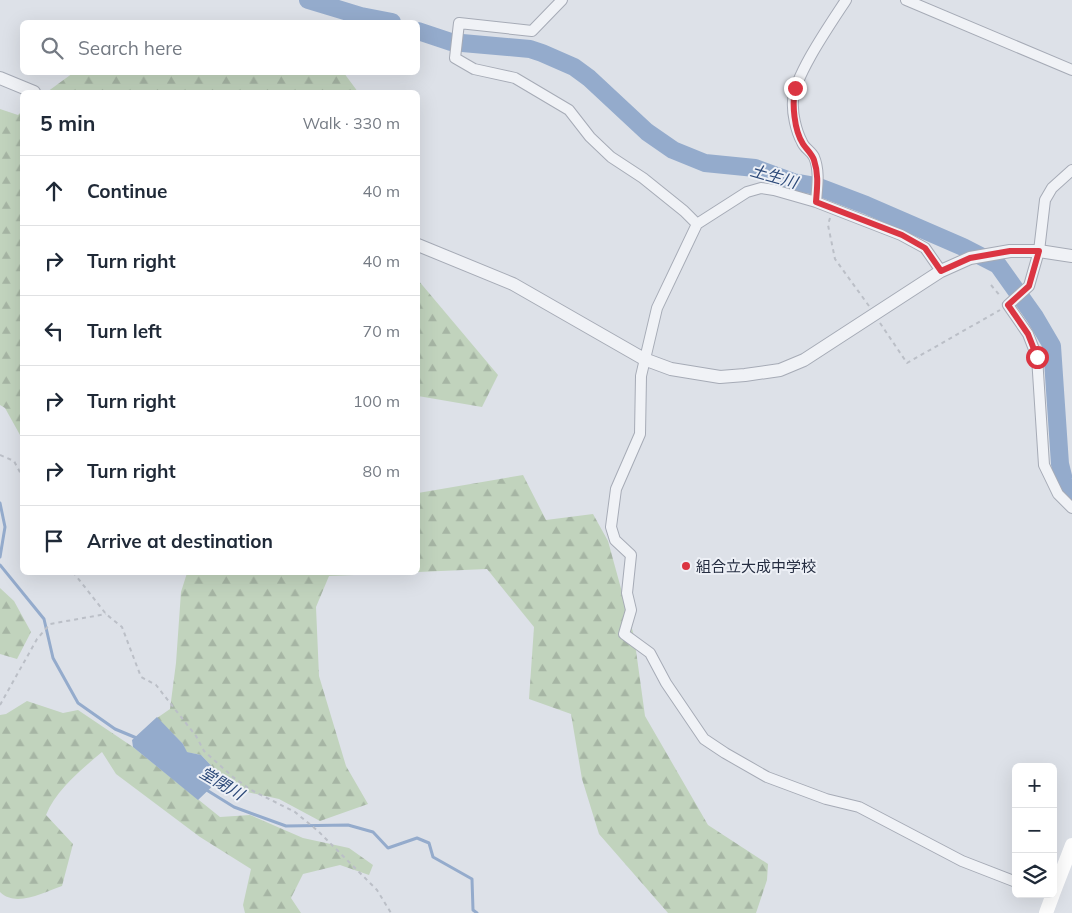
<!DOCTYPE html>
<html lang="en">
<head>
<meta charset="utf-8">
<style>
	:root { --surface:#fff; --page:#f6f6f7; --text:#1f2937; --muted:#747a83; --line:#e0e1e3 }
	body { margin:0; font-family:Mulish,"Noto Sans JP",sans-serif; background:var(--page); color:var(--text) }
	.controls { position:absolute; right:15px; bottom:15px; display:grid; overflow:hidden; border-radius:8px; box-shadow:0 5px 20px #0002 }
	.controls button { width:45px; height:45px; display:grid; place-items:center; padding:0; border:0; border-bottom:1px solid var(--line); background:var(--surface); color:var(--text); font:25px sans-serif }
	.stop { position:absolute; width:15px; height:15px; margin:-11px; border:4px solid #db3542; border-radius:50%; background:#fff }
	.stop.end { background:#db3542; border-color:#fff; box-shadow:0 1px 5px #0008 }
	.list { margin:0; padding:0; list-style:none }
	h2 { display:flex; justify-content:space-between; align-items:center; height:65px; margin:0; padding:0 20px; font-size:21px }
	h2 small { font-size:16px; font-weight:400; color:var(--muted) }
	.list li { display:grid; grid-template-columns:32px 1fr auto; gap:15px; align-items:center; box-sizing:border-box; height:70px; padding:0 20px; border-top:1px solid var(--line) }
	.list b { display:block; font-size:19px; white-space:nowrap }
	.list em { font-size:16px; font-style:normal; color:var(--muted) }
	.icon { flex:none; width:28px; height:28px; fill:none; stroke:currentColor; stroke-width:2; stroke-linecap:round; stroke-linejoin:round }
	.map { position:relative; flex:none; width:1072px; height:913px; overflow:hidden }
	.search { position:absolute; background:var(--surface); box-shadow:0 5px 20px #0002; left:20px; top:20px; width:400px; height:55px; display:flex; align-items:center; gap:12px; box-sizing:border-box; padding:0 18px; border-radius:8px; color:var(--muted); font-size:19px }
	.panel { position:absolute; background:var(--surface); box-shadow:0 5px 20px #0002; left:20px; top:90px; width:400px; height:485px; border-radius:8px }
	.map>svg:first-child { display:block }
	.forest { fill:url(#forest-firs) }
	.water { fill:#94abcc }
	.lines { fill:none; stroke-linecap:round; stroke-linejoin:round }
	.stream { stroke:#94abcc; stroke-width:3 }
	.river { stroke:#94abcc; stroke-width:18 }
	.minor-casing { stroke:#a6abb6; stroke-width:12 }
	.tertiary-casing { stroke:#a6abb6; stroke-width:14 }
	.path { stroke:#bbbfc7; stroke-width:2; stroke-dasharray:4 4; stroke-linecap:butt }
	.minor { stroke:#f0f2f6; stroke-width:10 }
	.tertiary { stroke:#f0f2f6; stroke-width:12 }
	.secondary { stroke:#fff; stroke-width:14 }
	.route { stroke:#db3542; stroke-width:6 }
	.poi-dot { fill:#db3542; stroke:#edf0f6; stroke-width:2 }
	.labels { text-anchor:middle; dominant-baseline:central; stroke-width:4; stroke-linejoin:round; paint-order:stroke }
	.poi-label { font-size:15px; fill:#252d41; stroke:#edf0f6; text-anchor:start }
	.water-label { font-size:16px; font-style:italic; fill:#2b4878; stroke:#edf0f6 }
</style>
</head>
<body>
<div class="map">
<svg width="1072" height="913" viewBox="0 0 1072 913">
	<defs>
		<pattern id="forest-firs" width="22" height="20" patternUnits="userSpaceOnUse" patternTransform="scale(1.25)"><rect width="22" height="20" fill="#c1d3bd"/><path d="M5 1l3.5 6h-7zM16 11l3.5 6h-7z" fill="#a6b5a4"/></pattern>
	</defs>
	<rect width="100%" height="100%" fill="#dde1e8"/>
	<path class="forest" d="M73 73H344L358 92H47Z
		M0 109 18 115 22 111V483L20 435 5 408 0 405Z
		M418 280 498 375 482 407 418 396Z
		M523 475 546 520 593 514 608 541 634 636 645 716 708 825 768 864 767 880 756 913H668L599 834 582 779 571 714 529 699 534 627 487 569 418 572V493Z
		M187 573H404L329 576 316 607 319 676 346 766 368 804 320 821 279 799 242 791 222 777 201 755 186 752 183 744 157 718 170 709 176 663 181 592Z
		M0 588 14 601 31 632 17 659 0 654Z
		M27 701 63 713 78 710 133 747 220 817 250 815 303 838 349 848 373 865 369 875 340 865 303 874 291 898 301 913H245L243 905 251 869 200 837 116 774 102 752C82 769 56 790 46 815L73 844 62 886C44 892 16 908 0 892V715L6 714Z"/>
	<path class="water" d="M157 717 183 744 187 752 201 755 222 777 198 800 133 747 132 740Z"/>
	<g class="lines">
		<path class="stream" d="M0 503 5 527 0 557
			M0 565 44 619 53 658 78 703 115 729 139 739
			M205 789 234 807 286 826 348 825 373 832 388 848 417 838 429 843 433 857 472 879 473 910 477 913"/>
		<path class="river" d="M308 0 361 16 392 22
			M418 31 451 42 530 49 542 53 574 67 589 78 647 132 673 150 705 163 755 168 793 182 816 186 866 205 963 247 998 265 1035 317 1052 346 1060 464 1064 480 1072 491"/>
		<defs>
			<path id="minor" d="M562 0 532 31 459 23 455 58 474 69 515 78 569 110 590 137 611 157 643 178 684 211 697 224
				M906 0 1072 70
				M1072 170 1052 188 1045 200 1039 251 1029 286 1008 305 1028 334 1037 357 1044 465 1058 494 1072 508
				M816 202C817 188 820 171 814 157 811 151 804 148 802 142 796 131 792 113 793 101 794 76 831 23 846 0
				M941 271 925 248 901 235 816 202 774 190 761 188 747 192 697 224 657 308 641 376 640 434 616 489 611 527 615 540 631 555 627 593 631 610 624 634 650 653 666 683 704 739 725 753 767 777 826 799 859 807 962 861 1016 882"/>
			<path id="tertiary" d="M0 78 34 92
				M418 245 513 284 644 359 671 369 720 377 745 375 780 370 804 360 941 271 970 258 1010 251H1039L1072 256"/>
		</defs>
		<use href="#minor" class="minor-casing"/>
		<use href="#tertiary" class="tertiary-casing"/>
		<path class="path" d="M830 218 828 225 835 259 869 306
			M991 285 1001 297
			M880 323 907 363 1000 310
			M0 455 14 461 22 476
			M73 572 106 614 122 627 141 677 156 685 196 736 204 751 233 777 251 790 295 812 318 831 377 890 391 913
			M0 705 37 639 50 624 106 614"/>
		<use href="#minor" class="minor"/>
		<use href="#tertiary" class="tertiary"/>
		<path class="secondary" d="M1053 894 1072 845
			M1046 913 1053 894"/>
	</g>
	<g class="lines">
		<path class="route" d="M795 88C792 104 794 130 803 144 807 150 812 154 814 160 819 175 817 188 816 202L902 235 925 248 941 271 970 258 1010 251H1039L1029 286 1008 305 1028 334 1037 357"/>
	</g>
	<circle class="poi-dot" cx="686" cy="566" r="5"/>
	<g class="labels">
		<g class="poi-label">
			<text x="696" y="566">組合立大成中学校</text>
		</g>
		<g class="water-label">
			<text transform="translate(774 176) rotate(16)">土生川</text>
			<text transform="translate(222 783) rotate(31)">堂閉川</text>
		</g>
	</g>
</svg>
<div class="controls">
<button>+</button>
<button>−</button>
<button><svg class="icon" aria-label="layers" viewBox="0 0 24 24"><path d="M12 4l9 5-9 5-9-5zM3 14l9 5 9-5"/></svg></button>
</div>
<div class="stop" style="left:1037px;top:357px"></div>
<div class="stop end" style="left:795px;top:88px"></div>
<div class="search"><svg class="icon" aria-label="search" viewBox="0 0 24 24"><circle cx="10" cy="10" r="6"/><path d="M15 15l6 6"/></svg>Search here</div>
<section class="panel">
<h2>5 min<small>Walk · 330 m</small></h2>
<ul class="list">
<li><svg class="icon" aria-label="ahead" viewBox="0 0 24 24"><path d="M12 20V5M6 11l6-6 6 6"/></svg><div><b>Continue</b></div><em>40 m</em></li>
<li><svg class="icon" aria-label="right" viewBox="0 0 24 24"><path d="M7 20v-9h11M14 6l5 5-5 5"/></svg><div><b>Turn right</b></div><em>40 m</em></li>
<li><svg class="icon" aria-label="left" viewBox="0 0 24 24"><path d="M17 20v-9H6M10 6l-5 5 5 5"/></svg><div><b>Turn left</b></div><em>70 m</em></li>
<li><svg class="icon" aria-label="right" viewBox="0 0 24 24"><path d="M7 20v-9h11M14 6l5 5-5 5"/></svg><div><b>Turn right</b></div><em>100 m</em></li>
<li><svg class="icon" aria-label="right" viewBox="0 0 24 24"><path d="M7 20v-9h11M14 6l5 5-5 5"/></svg><div><b>Turn right</b></div><em>80 m</em></li>
<li><svg class="icon" aria-label="arrive" viewBox="0 0 24 24"><path d="M6 21V4h12l-3 4 3 4H6"/></svg><div><b>Arrive at destination</b></div></li>
</ul>
</section>
</div>
</body>
</html>
